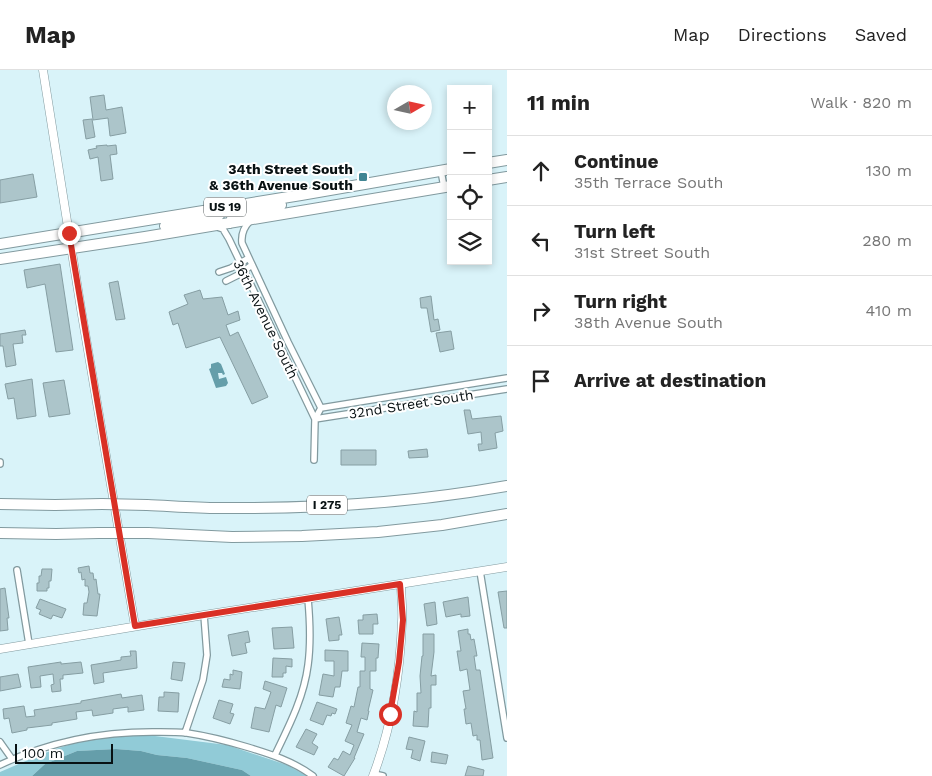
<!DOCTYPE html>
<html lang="en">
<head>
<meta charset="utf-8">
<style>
	:root { --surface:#fff; --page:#f2f2f2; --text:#222; --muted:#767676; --line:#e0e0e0 }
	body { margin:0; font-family:"Work Sans",sans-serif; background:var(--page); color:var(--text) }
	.controls { position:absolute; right:15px; top:15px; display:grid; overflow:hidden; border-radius:0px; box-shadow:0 2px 8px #0003 }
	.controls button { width:45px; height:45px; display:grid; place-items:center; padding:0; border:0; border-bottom:1px solid var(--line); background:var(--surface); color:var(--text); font:25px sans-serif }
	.compass { position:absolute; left:387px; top:15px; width:45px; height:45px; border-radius:50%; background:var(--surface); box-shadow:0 2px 8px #0003; rotate:81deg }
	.scale { position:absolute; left:15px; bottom:12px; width:98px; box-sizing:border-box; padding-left:5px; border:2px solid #081113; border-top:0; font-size:14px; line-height:18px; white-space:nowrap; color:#081113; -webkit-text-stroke:4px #fff; paint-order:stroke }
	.stop { position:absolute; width:15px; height:15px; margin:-11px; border:4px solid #d93025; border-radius:50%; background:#fff }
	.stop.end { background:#d93025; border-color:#fff; box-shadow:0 1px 5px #0008 }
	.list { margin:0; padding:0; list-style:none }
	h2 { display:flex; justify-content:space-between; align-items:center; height:65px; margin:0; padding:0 20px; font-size:21px }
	h2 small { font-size:16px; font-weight:400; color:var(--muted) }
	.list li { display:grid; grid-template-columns:32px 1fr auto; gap:15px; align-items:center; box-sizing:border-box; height:70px; padding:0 20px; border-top:1px solid var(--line) }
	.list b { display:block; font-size:19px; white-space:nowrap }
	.list p { margin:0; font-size:16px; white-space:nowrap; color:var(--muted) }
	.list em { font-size:16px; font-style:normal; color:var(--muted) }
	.icon { flex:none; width:28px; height:28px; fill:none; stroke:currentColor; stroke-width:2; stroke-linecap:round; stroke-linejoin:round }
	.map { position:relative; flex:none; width:507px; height:706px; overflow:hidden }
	header { display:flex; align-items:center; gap:30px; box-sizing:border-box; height:70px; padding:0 25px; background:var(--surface); border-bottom:1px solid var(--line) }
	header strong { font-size:24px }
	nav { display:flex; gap:28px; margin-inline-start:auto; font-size:18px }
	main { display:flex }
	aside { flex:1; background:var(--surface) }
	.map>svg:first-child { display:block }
	.green { fill:#91cbd7 }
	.water { fill:#659eaa }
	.building { fill:#acc5ca; stroke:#869ea3 }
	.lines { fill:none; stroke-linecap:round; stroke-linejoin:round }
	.street-casing { stroke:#829a9f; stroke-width:8 }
	.secondary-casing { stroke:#829a9f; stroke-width:9 }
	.highway-casing { stroke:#829a9f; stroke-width:12 }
	.street { stroke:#fff; stroke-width:5.5 }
	.secondary { stroke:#fff; stroke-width:8 }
	.highway { stroke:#fff; stroke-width:10 }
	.highway-bridge-casing { stroke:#829a9f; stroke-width:12; stroke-linecap:butt }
	.highway-bridge { stroke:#fff; stroke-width:10 }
	.route { stroke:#d93025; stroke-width:6 }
	.poi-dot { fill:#418593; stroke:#fff; stroke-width:2 }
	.labels { text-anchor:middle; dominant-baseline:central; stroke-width:4; stroke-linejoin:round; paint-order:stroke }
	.shield { fill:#fff; stroke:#52585a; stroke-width:1 }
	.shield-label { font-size:12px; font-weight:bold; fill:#081113 }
	.poi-label { font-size:14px; font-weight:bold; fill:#081113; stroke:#fff; text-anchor:end }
	.street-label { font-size:14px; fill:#081113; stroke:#fff }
</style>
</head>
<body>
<header>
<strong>Map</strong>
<nav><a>Map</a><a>Directions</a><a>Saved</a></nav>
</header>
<main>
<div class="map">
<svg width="507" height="706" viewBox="0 0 507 706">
	<rect width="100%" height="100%" fill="#d9f3f9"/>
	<path class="green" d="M147 665 227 675 287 695 307 706H251L242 700 187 688 157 685 141 681 116 679 77 681 45 694 32 706H0V702C21 693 41 684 62 677 89 667 119 666 147 665Z"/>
	<path class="water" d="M218 292 221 294 225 304 223 305 222 303H218L219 309 226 307 228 313 226 316 216 318 209 299 211 298V294Z
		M116 679 141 681 157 685 187 688 242 700 251 706H32L45 694 77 681Z"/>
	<path class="building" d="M104 25 106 40 122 37 126 63 110 66 108 48 93 50 90 27Z
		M92 49 95 67 86 69 83 50Z
		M107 75V76L116 75 117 84 110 85 113 109 101 111 98 87 90 89 88 80 97 78 96 76Z
		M33 104 37 127 0 133V110Z
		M60 194 73 280 56 282 45 214 27 218 24 200Z
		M118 211 125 249 116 250 109 213Z
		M200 220 203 229 222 227 228 245 238 241 240 250 226 255 230 266 238 262 268 327 252 334 220 267 186 278 178 253 173 255 169 242 188 234 184 225Z
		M431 226 434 250 438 249 440 260 431 262 427 238H421L420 228Z
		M25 260 26 265H22L23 273 13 274 16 295 6 297 3 276H0V264Z
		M451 261 454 279 440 282 436 263Z
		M32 309 36 346 17 349 14 328 8 329 5 314Z
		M64 310 70 344 49 347 43 313Z
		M464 340H470L472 349 501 346 503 361 495 363 497 378 479 381 478 374H482L481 362 468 364Z
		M427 379 428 387 409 388 408 381Z
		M341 380H376V395H341Z
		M89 496 90 503H93L94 510 96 509 98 524H100L97 546 83 545 84 533H87L89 522 88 516H85V509L82 510 81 502 79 503 78 498Z
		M42 499H52L51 511H49V518H47V521H37V513H39V506H41Z
		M5 518 9 548H7L8 560 0 561V519Z
		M507 521V558H504L498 522Z
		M468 527 470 546 461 547V544L446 547 443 532Z
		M40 529 66 539 62 548 53 545 51 549 39 544 41 540 36 538Z
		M435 532 437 554 427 556 424 534Z
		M377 544 378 554H373V564H359L358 550H363V545Z
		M339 547 342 565H339V570L329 571 326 549Z
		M292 557 294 578 274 579 272 558Z
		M468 559V564H470L471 570 474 569 477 586H474L476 600H480L493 688 482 690 480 670H477V665L473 666 471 653 466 654 464 639H466L463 621 470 620 467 599 460 601 457 581H461L458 561Z
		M248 561 250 572 245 573 247 583 232 586 228 565Z
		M423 564H434V582L431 606 436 605V615H431V638H429L428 657 413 656 414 641 417 642V623H421L420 606 422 586H423Z
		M362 573 379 574 378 588H376V601H370V619L373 620 368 641H369L367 650 361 648 357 662 364 664 354 688H355L344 706 328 697 334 688 338 690 343 681 350 685 354 675 345 671 352 655 346 653 351 636 354 637 358 617H360V601H365V587H361Z
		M325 580 348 581V601H342L340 617H335L333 627 319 625 323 604 334 606V591H325Z
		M130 581H136L137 598 103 603 104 612 94 614 91 595 121 590V587L131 586Z
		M273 588 292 589V597L286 596V603H283V607H272Z
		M61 592V594L81 592 83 603 63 605V609H60L61 621 52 622 51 615 54 614 53 604 40 606 41 617 31 618 28 597Z
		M173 592 185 593 182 611 171 609Z
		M233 600 242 602 240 619 222 617 224 609 230 610V604L233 605Z
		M18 604 21 617 0 621V607Z
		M265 611 287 618 281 637 276 635 269 662 251 658 255 637 265 639 271 622 263 619Z
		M164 622 179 623 178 642 158 641 159 627H164Z
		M121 624 122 628 142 625 144 640 128 642V637L113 639V643L93 646 92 640 76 642 77 649 52 653V655L27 658V660L12 663 9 648 4 649 3 639 24 636 26 647 35 646 34 640 81 633V631Z
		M219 630 233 634 230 643 234 644 230 654 213 648Z
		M317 632 337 639 335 644 332 643 331 646 327 645 323 655 310 650Z
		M306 659 317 664 312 673 318 677 314 685 296 677Z
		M409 667 425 671 420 691 411 688 413 680 406 679Z
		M432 682 448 685 446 694 431 692Z
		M468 696 484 700 483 706H465Z"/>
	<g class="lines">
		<defs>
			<path id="street" d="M441 101 444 117
				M250 151C244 157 241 164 242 173L288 272 321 338
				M217 157 223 159 229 169 315 349
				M219 202 231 198 249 188
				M226 211 238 205 252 195
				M321 338 507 308
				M315 349 507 319
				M314 390 315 349 321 338
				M0 392V394
				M17 500 29 574
				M480 501 507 668
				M185 663 203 610 207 585 204 545
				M0 672 12 689
				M275 685C289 656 304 627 308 595 311 573 310 551 308 529
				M0 695C50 671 105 661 160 662 169 662 178 662 187 663 207 666 227 671 247 677 270 684 293 691 313 706
				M374 704 383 706"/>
			<path id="secondary" d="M43 0 81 239 135 556
				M0 579 204 545 507 497
				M373 706C391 659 400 603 402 552 403 539 401 526 401 514"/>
			<path id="highway" d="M488 93 507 90
				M488 110 507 107
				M230 153 233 147 239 143 281 135
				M165 156 214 147 219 145 225 137
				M0 174 301 125 451 99
				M0 189 145 167 451 116
				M0 434 55 435 102 434
				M147 435C171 436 195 438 219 438 315 439 412 433 507 416
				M0 463 56 464 99 463
				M148 463 232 467 302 466 378 462 442 455 507 444"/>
		</defs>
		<use href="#street" class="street-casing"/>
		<use href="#secondary" class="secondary-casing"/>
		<use href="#highway" class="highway-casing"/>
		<use href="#street" class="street"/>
		<use href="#secondary" class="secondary"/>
		<use href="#highway" class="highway"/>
		<defs>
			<path id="highway-bridge" d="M102 434 147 435
				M99 463H148"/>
		</defs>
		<use href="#highway-bridge" class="highway-bridge-casing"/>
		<use href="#highway-bridge" class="highway-bridge"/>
	</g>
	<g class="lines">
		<path class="route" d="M69 163 135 556 400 514 403 550 399 592 390 644"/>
	</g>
	<rect class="poi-dot" x="358" y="102" width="10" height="10" rx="2.5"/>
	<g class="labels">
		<g class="shield">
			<rect x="204" y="127.5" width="42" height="19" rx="4"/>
			<rect x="307" y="425.5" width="40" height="19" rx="4"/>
		</g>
		<g class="shield-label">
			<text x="225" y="137">US 19</text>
			<text x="327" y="435">I 275</text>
		</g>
		<g class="poi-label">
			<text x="353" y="99">34th Street South<tspan x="353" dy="16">&amp; 36th Avenue South</tspan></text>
		</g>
		<g class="street-label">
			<text transform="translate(266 249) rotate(64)">36th Avenue South</text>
			<text transform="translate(411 334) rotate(-9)">32nd Street South</text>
		</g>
	</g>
</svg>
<div class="controls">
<button>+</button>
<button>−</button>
<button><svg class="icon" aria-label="locate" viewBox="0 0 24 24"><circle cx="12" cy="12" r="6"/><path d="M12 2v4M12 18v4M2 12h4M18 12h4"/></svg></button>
<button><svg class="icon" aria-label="layers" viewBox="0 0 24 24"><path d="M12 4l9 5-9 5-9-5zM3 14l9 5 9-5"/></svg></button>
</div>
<svg class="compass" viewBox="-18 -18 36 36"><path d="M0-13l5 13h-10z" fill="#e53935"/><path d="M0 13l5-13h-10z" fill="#767676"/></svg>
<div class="scale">100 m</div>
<div class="stop" style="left:390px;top:644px"></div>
<div class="stop end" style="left:69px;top:163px"></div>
</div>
<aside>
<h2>11 min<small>Walk · 820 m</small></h2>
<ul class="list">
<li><svg class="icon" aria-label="ahead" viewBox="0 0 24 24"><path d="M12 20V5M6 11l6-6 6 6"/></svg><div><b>Continue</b><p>35th Terrace South</p></div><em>130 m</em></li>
<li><svg class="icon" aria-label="left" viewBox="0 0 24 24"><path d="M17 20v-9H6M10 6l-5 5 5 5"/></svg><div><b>Turn left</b><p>31st Street South</p></div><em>280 m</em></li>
<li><svg class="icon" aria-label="right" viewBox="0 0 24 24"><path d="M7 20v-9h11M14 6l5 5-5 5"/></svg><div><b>Turn right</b><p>38th Avenue South</p></div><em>410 m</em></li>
<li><svg class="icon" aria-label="arrive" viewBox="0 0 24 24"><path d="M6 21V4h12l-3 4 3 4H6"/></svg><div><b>Arrive at destination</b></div></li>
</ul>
</aside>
</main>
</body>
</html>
